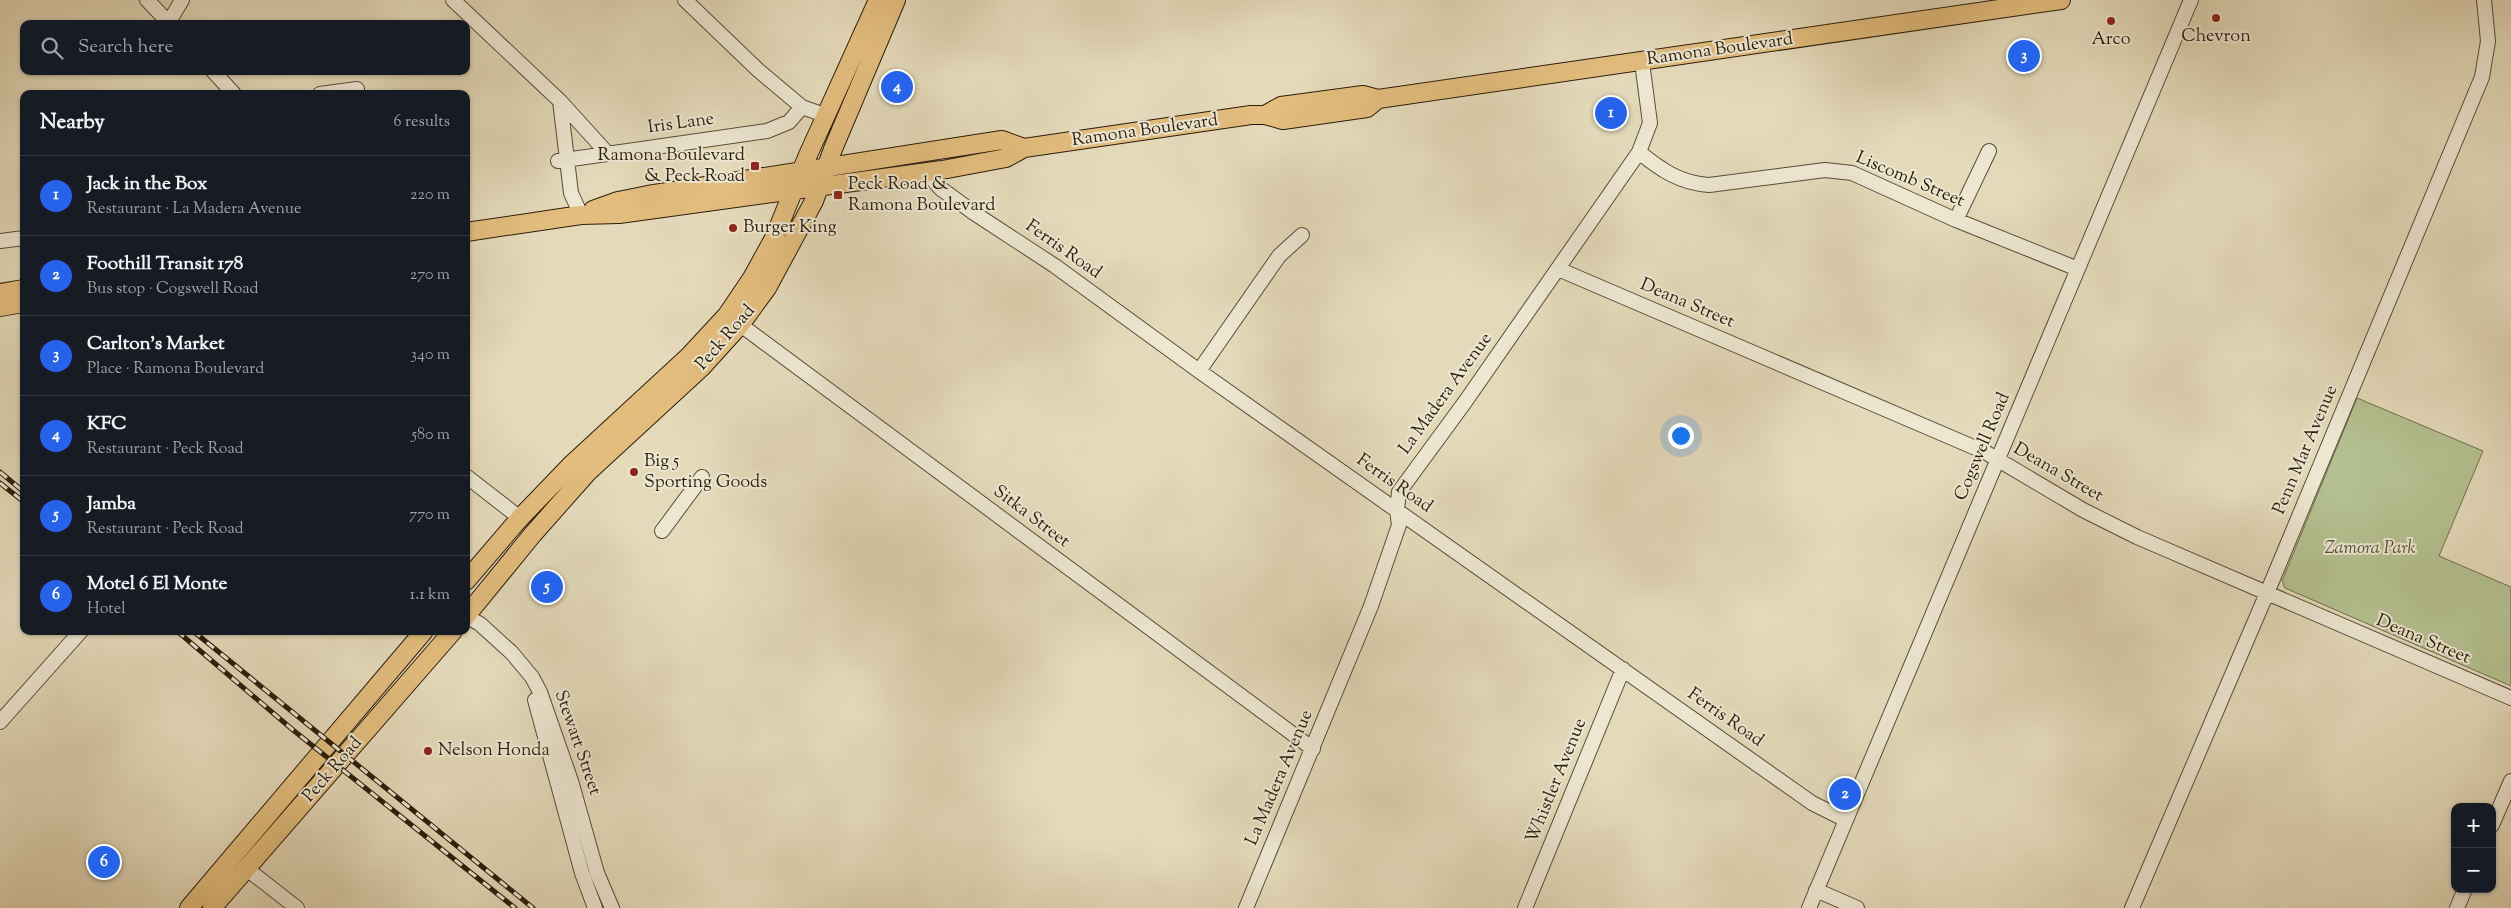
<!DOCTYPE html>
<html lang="en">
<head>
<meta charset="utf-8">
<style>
	:root { --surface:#171b24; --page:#242831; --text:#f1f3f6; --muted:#9ea1a6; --line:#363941; --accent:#2563eb }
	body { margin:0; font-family:"Sorts Mill Goudy",serif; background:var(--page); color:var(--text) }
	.controls { position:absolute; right:15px; bottom:15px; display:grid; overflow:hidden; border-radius:10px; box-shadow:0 1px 4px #0004 }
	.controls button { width:45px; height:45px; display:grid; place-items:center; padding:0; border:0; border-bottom:1px solid var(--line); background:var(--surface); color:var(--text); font:25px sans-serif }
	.you { position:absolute; left:1680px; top:435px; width:18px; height:18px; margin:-12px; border:4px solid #fff; border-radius:50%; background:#1a73e8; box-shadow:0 0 0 8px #1a73e833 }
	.badge { display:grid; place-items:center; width:32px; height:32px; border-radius:50%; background:var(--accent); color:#fff; font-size:16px; font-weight:700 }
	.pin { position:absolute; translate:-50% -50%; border:2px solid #fff; box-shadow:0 1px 5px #0006 }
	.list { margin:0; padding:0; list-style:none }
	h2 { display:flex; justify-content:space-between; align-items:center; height:65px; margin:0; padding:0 20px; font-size:21px }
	h2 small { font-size:16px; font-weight:400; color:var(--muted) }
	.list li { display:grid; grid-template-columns:32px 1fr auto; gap:15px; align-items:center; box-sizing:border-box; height:80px; padding:0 20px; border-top:1px solid var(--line) }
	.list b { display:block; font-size:19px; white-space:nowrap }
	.list p { margin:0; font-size:16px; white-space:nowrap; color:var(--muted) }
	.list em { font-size:16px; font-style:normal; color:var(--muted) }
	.icon { flex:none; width:28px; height:28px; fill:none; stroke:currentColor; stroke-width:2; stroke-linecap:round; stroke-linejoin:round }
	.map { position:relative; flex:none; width:2511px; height:908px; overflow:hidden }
	.search { position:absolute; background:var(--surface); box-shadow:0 1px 4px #0004; left:20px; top:20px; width:450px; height:55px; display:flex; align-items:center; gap:12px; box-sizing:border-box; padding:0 18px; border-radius:10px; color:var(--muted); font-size:19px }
	.panel { position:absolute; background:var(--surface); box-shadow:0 1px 4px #0004; left:20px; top:90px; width:450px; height:545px; border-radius:10px }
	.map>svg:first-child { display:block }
	.green { fill:#b4c090; stroke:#706e4e }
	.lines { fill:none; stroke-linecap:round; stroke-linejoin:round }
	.minor-casing { stroke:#594c38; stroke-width:16 }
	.major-casing { stroke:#2b1d0c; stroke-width:20 }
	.minor { stroke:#ede7d2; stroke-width:14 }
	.major { stroke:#e2bd7d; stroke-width:18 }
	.rail-casing { stroke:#2b1d0c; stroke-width:5 }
	.rail { stroke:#ede7d2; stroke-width:3; stroke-dasharray:9; stroke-linecap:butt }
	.poi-dot { fill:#8f2418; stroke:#ede7d2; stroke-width:2 }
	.labels { text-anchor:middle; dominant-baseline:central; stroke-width:4; stroke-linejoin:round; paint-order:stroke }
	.poi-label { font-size:18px; fill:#2b1d0c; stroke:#ede7d2; text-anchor:start }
	.street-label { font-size:18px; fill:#2b1d0c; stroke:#ede7d2 }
	.park-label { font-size:18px; font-style:italic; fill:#544e34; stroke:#ede7d2 }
</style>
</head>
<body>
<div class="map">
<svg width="2511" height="908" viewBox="0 0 2511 908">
	<rect width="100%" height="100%" fill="#e4daba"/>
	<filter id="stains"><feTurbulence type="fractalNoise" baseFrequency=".004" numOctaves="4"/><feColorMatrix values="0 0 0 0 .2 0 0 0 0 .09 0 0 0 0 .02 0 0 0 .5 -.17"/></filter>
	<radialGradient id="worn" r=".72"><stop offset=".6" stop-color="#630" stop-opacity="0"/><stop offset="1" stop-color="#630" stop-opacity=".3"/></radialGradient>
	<path class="green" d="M2357 398 2483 451 2439 556 2511 587V686L2285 588 2282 581Z"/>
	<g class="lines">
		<defs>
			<path id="minor" d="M147 0 170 24
				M453 0 560 101 608 154
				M685 0 758 70 802 107 827 116
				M169 22 182 0
				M213 71 234 94
				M320 94 357 89
				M560 101 571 193 581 215
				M1639 152C1661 170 1680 183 1709 185L1825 170 1852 173 1956 220 2078 269
				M558 161 767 131 789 122 802 107
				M926 172 940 188 974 213 1055 266 1199 371 1812 803 1846 820
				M1956 220 1989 151
				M0 241 24 238
				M1558 269 1985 452 2083 510 2137 537 2511 698
				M734 320 1313 749
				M1199 371 1279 256 1302 235
				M466 476 520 518
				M662 531 702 477
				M466 616 480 624 512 653 532 677 540 692 571 781 597 873 612 908
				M535 700 582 873 595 908
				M0 722 81 631
				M2492 825 2511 781
				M247 869 297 908
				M1816 890 1857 908
				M1246 908 1371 606 1399 525 1397 510 1399 492 1465 402 1639 152 1650 123 1642 62
				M1525 908 1623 669
				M1809 908 2191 0
				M2132 908 2267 593 2482 77 2488 41 2484 0
				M2457 908 2465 889"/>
			<path id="major" d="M1265 115 1281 106 1363 95 1378 99 2061 0
				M593 210 618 201 648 195 1002 140 1024 148
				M466 232 581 215 619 214 942 170 1006 158 1024 148 1251 115H1265L1283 120 1367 108 1378 99
				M0 293 24 289
				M0 307 24 303
				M466 581 520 518 573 463 689 356 727 315 752 278 774 238 808 155 878 0
				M466 616 533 534 587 473 701 368 740 325 767 288 814 201 833 149 896 0
				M189 908 424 631
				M212 908 453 631"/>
		</defs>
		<use href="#minor" class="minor-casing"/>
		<use href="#major" class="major-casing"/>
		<use href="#minor" class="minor"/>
		<use href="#major" class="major"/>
		<defs>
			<path id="rail" d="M0 472 24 492
				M0 483 24 502
				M177 631 293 730 515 908
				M193 631 533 908"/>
		</defs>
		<use href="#rail" class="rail-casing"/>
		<use href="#rail" class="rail"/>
	</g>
	<g class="poi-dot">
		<circle cx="2216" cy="18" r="5"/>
		<circle cx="2111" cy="21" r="5"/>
		<rect x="750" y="161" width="10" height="10" rx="2.5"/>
		<rect x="833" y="190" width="10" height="10" rx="2.5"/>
		<circle cx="733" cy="228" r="5"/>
		<circle cx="634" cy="472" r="5"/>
		<circle cx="428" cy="751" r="5"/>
	</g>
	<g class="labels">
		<g class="poi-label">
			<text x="2216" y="37" text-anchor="middle">Chevron</text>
			<text x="2111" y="40" text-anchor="middle">Arco</text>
			<text x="745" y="156" text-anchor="end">Ramona Boulevard<tspan x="745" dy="21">&amp; Peck Road</tspan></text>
			<text x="848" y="185">Peck Road &amp;<tspan x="848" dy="21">Ramona Boulevard</tspan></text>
			<text x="743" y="228">Burger King</text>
			<text x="644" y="462">Big 5<tspan x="644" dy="21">Sporting Goods</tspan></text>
			<text x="438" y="751">Nelson Honda</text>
		</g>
		<g class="street-label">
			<text transform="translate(1720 50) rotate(-8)">Ramona Boulevard</text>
			<text transform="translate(681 124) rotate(-8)">Iris Lane</text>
			<text transform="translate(1145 131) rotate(-8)">Ramona Boulevard</text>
			<text transform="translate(1910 180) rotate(23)">Liscomb Street</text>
			<text transform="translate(1063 250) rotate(35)">Ferris Road</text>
			<text transform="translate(1687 304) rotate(23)">Deana Street</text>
			<text transform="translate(726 338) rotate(-49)">Peck Road</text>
			<text transform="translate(1446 394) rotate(-54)">La Madera Avenue</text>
			<text transform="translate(1983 447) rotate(-67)">Cogswell Road</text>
			<text transform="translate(2306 450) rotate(-67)">Penn Mar Avenue</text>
			<text transform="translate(2058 473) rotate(30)">Deana Street</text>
			<text transform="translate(1394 484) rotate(35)">Ferris Road</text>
			<text transform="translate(1031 517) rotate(37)">Sitka Street</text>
			<text transform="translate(2423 640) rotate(23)">Deana Street</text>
			<text transform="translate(1725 718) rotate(35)">Ferris Road</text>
			<text transform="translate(577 743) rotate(71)">Stewart Street</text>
			<text transform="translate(333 770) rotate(-49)">Peck Road</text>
			<text transform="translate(1280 778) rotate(-67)">La Madera Avenue</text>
			<text transform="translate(1557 781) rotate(-68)">Whistler Avenue</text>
		</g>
		<g class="park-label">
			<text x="2370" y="549">Zamora Park</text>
		</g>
	</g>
	<rect width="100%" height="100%" filter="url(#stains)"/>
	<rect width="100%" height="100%" fill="url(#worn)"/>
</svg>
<div class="controls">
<button>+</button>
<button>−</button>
</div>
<div class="you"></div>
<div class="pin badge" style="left:1611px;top:113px">1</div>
<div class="pin badge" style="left:1845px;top:794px">2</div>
<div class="pin badge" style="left:2024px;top:56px">3</div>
<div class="pin badge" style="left:897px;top:87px">4</div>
<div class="pin badge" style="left:547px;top:587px">5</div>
<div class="pin badge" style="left:104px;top:862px">6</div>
<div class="search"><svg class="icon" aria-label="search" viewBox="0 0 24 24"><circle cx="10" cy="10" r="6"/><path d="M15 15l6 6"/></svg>Search here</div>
<section class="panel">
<h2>Nearby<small>6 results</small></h2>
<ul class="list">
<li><span class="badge">1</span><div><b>Jack in the Box</b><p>Restaurant · La Madera Avenue</p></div><em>220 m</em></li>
<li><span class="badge">2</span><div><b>Foothill Transit 178</b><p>Bus stop · Cogswell Road</p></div><em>270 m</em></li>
<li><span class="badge">3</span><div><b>Carlton's Market</b><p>Place · Ramona Boulevard</p></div><em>340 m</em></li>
<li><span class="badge">4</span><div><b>KFC</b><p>Restaurant · Peck Road</p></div><em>580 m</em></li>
<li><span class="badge">5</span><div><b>Jamba</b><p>Restaurant · Peck Road</p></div><em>770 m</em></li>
<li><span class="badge">6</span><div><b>Motel 6 El Monte</b><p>Hotel</p></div><em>1.1 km</em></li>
</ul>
</section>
</div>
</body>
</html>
